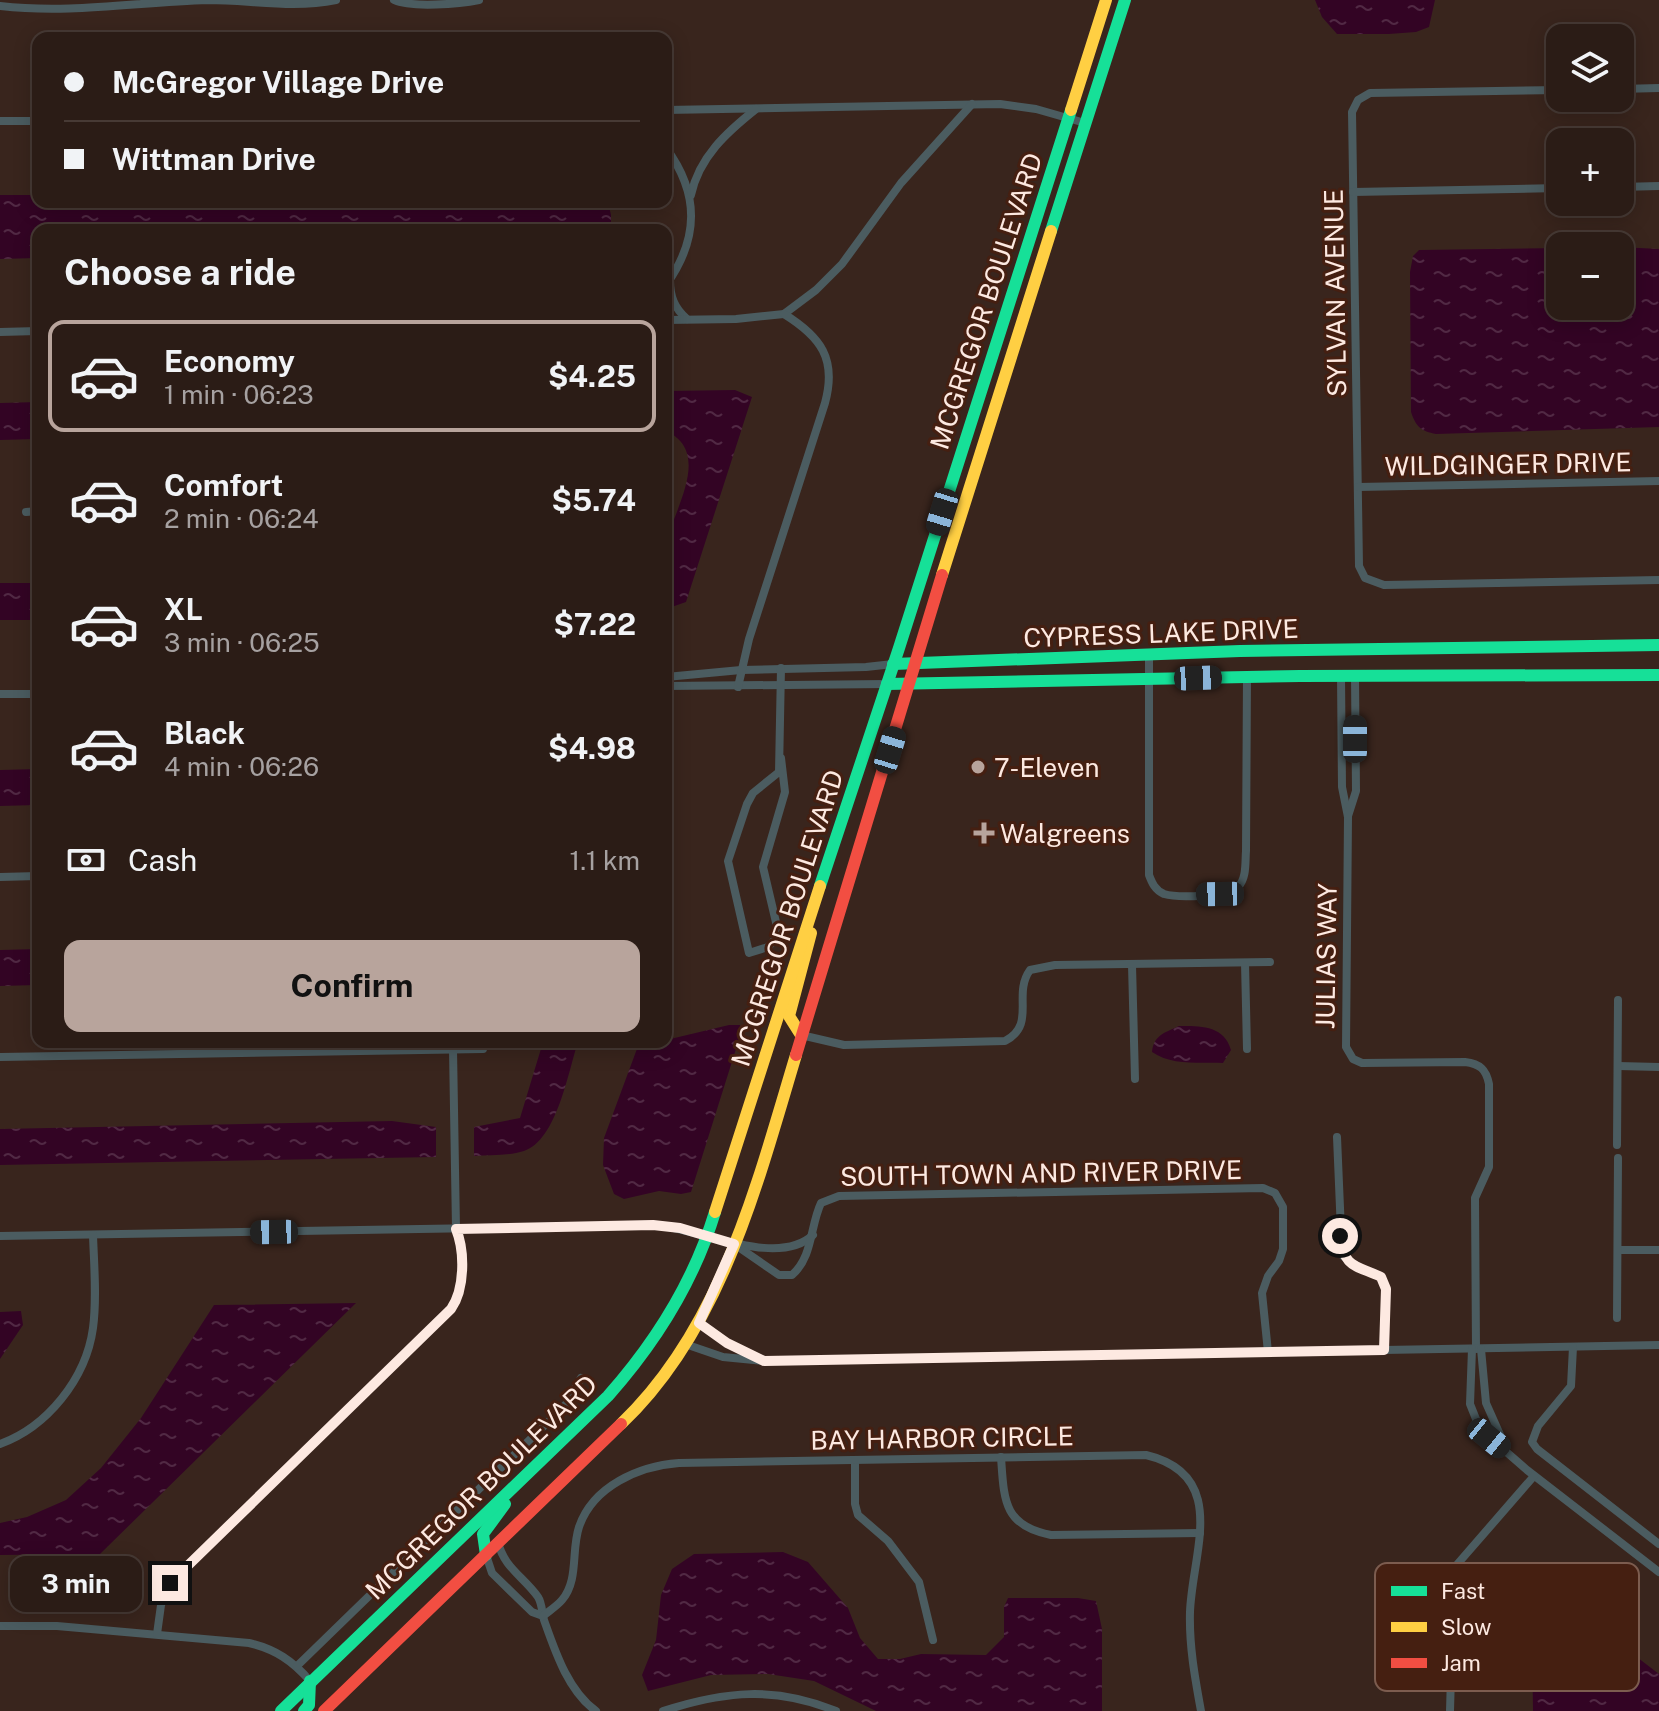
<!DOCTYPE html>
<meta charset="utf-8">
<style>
:root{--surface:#2b1c16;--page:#33251f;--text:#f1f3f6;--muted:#a6a1a1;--line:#473a35;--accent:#b8a49c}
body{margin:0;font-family:"Public Sans",sans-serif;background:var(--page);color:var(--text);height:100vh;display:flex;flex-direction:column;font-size:30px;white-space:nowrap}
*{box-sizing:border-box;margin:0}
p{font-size:26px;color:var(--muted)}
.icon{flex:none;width:44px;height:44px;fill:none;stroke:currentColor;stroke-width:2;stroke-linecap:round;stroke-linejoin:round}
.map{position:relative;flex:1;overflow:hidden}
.side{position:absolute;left:32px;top:224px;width:640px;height:824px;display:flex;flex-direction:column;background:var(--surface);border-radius:16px;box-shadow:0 4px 20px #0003,0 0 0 2px var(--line)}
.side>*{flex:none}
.hud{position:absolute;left:32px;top:32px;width:640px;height:176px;border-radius:16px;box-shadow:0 4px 20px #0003,0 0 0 2px var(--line);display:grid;align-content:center;height:176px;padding:0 32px;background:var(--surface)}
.controls{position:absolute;left:1546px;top:24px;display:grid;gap:16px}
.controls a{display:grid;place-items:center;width:88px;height:88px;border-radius:16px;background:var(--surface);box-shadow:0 4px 20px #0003,0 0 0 2px var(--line);font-size:40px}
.end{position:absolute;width:36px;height:36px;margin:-18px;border:10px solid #fde9e1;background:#111;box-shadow:0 0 0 4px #111}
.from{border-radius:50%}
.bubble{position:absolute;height:56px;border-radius:16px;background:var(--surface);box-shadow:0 4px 20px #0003,0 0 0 2px var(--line);font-size:26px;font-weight:700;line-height:56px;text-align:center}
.car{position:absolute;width:24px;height:48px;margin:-24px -12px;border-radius:10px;box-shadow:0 0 6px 2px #0007;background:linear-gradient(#222 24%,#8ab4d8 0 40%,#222 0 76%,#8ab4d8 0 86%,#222 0)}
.hud b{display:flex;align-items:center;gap:28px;height:76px;font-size:30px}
.hud b+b{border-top:2px solid var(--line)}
.hud i{width:20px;height:20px;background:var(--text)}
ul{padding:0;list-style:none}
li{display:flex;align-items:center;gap:24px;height:112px;margin:0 16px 12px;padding:0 16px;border:4px solid transparent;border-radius:16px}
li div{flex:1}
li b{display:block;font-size:30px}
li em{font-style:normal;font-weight:700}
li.selected{border-color:var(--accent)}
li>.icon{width:72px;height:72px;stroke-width:1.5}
h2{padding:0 32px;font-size:36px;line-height:96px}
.pay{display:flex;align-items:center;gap:20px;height:88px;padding:0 32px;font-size:30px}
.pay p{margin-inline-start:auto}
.button{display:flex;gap:16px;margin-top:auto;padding:16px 32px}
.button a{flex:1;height:92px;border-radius:16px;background:var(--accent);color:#111;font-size:32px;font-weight:700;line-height:92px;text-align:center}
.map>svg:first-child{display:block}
.water{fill:url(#water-ripples)}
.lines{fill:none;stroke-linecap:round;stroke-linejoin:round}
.street{stroke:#4b5c60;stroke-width:8}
.fast{stroke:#16e098;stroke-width:12}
.slow{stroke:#ffcf43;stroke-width:12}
.jam{stroke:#f24e42;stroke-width:12}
.route{stroke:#fde9e1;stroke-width:10}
.poi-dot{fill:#b8a49c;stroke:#451f11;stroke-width:3}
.labels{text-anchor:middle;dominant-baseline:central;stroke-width:6;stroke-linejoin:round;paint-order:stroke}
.street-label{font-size:26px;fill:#fde9e1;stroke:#451f11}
.poi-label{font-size:26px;fill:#fde9e1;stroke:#451f11;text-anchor:start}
.key{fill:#451f11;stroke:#7c5c4f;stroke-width:2}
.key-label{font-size:22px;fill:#fde9e1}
</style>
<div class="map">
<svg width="1659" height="1711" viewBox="0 0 1659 1711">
<defs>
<pattern id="water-ripples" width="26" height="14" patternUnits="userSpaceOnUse" patternTransform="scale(2)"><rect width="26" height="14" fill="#330424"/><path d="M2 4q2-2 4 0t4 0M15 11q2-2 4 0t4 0" fill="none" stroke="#512944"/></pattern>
</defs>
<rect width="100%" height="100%" fill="#39251d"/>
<g class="water">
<path d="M 1315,0 L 1435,0 L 1429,27 L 1416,32 L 1389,34 L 1337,34 L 1322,17 Z"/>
<path d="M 0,195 L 38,195 L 38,202 L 608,202 L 611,215 L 611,230 L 38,230 L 38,258 L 0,259 Z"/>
<path d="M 1620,247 L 1659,249 L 1659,427 L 1436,434 C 1421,431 1416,427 1411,412 L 1410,272 L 1413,256 L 1419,250 L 1560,248 L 1560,306 L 1620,306 Z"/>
<path d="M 735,390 L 752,397 L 686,602 L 666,609 C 666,588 662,562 667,541 C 675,507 712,452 666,431 L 666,391 Z"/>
<path d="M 38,402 L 38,439 L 0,440 L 0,403 Z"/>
<rect x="0" y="583" width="38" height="37"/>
<path d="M 38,769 L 38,805 L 0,806 L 0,770 Z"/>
<path d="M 38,949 L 38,985 L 0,986 L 0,950 Z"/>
<path d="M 729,1025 L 740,1025 L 741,1033 L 691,1192 L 681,1194 L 659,1191 L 624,1199 L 614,1194 L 603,1165 L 604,1138 L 638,1046 L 666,1042 L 666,1040 Z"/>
<path d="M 1179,1026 C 1200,1026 1224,1025 1231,1050 L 1223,1063 C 1199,1062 1172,1066 1152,1052 C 1154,1035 1164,1033 1179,1026 Z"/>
<path d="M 543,1042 L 578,1042 C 568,1072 557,1140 524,1151 C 509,1156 490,1155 474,1156 L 474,1127 L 520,1118 Z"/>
<path d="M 392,1121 L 436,1127 L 436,1157 L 0,1165 L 0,1129 Z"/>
<path d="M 356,1303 L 100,1554 L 0,1555 L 0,1523 L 27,1517 L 66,1500 L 101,1468 L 141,1418 L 214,1305 Z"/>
<path d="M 21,1311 L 23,1325 L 0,1359 L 0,1312 Z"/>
<path d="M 783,1552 L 808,1562 L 848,1608 L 860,1638 L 878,1659 L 900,1659 L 921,1654 L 986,1655 L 1004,1637 L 1004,1607 L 1008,1598 L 1078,1598 L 1096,1601 L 1102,1629 L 1102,1711 L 876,1711 L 814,1681 L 768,1674 L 711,1675 L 648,1691 L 642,1675 L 656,1640 L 661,1595 L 672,1569 L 694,1554 Z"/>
<path d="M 1552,1592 L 1659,1674 L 1659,1711 L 1533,1711 L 1532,1645 L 1529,1612 L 1536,1596 Z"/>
</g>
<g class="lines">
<g class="street">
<path d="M 394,0 C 411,8 460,4 479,0"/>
<path d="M 0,6 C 71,14 137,2 208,0 C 251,0 293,9 336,0"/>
<path d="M 1620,89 L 1659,88"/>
<path d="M 1560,90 L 1370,93 L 1358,100 L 1352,112 L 1359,566 L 1365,578 L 1384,585 L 1659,580"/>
<path d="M 666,110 L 1000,104 L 1036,109 L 1085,123"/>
<path d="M 0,121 L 38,121"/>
<path d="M 666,148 C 700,194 699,239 666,285"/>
<path d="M 1620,187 L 1659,186"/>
<path d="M 1353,192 L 1560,188"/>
<path d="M 691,195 C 699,157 727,132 756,109"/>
<path d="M 670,280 C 670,296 674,308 687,319"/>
<path d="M 666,320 L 736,319 L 784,314 L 816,290 L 842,264 L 901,183 L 972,104"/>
<path d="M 0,332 L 38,331"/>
<path d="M 1358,487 L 1659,481"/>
<path d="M 26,512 L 38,511"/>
<path d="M 1149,654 L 1149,875 C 1152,883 1155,890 1164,894 C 1177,898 1228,897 1238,887 C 1247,878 1245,862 1246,851 L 1247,676"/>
<path d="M 1341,676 L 1342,787 L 1348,817 L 1346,1047 L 1353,1059 L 1362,1063 L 1465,1062 C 1480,1064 1486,1069 1489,1084 L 1489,1167 L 1475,1198 L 1476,1349"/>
<path d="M 666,677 L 741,670 L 866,667 L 893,664"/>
<path d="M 666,686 L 887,684"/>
<path d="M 738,687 L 749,639 L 825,403 C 837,359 821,337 784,314"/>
<path d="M 0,694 L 38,694"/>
<path d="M 781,758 L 785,792 L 763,867 L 779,935 L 768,947 L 749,953 L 728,861 L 747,804 L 753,793 L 779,772 L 781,668"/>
<path d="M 1348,816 L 1356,791 L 1355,675"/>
<path d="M 0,877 L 38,876"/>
<path d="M 1245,963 L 1247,1049"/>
<path d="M 1132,965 L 1135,1079"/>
<path d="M 801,1035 L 844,1045 L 1005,1041 C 1037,1024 1012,995 1030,970 L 1055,965 L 1270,962"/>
<path d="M 0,1057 L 483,1049"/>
<path d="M 1618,1066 L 1659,1067"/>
<path d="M 1337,1137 L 1342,1255 C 1359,1270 1363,1268 1381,1277 L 1386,1289 L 1384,1350"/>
<path d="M 1617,1145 L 1618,1000"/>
<path d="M 0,1236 L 653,1225 C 696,1227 777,1269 813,1235"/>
<path d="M 734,1244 L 779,1275 L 792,1275 C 813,1257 810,1226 821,1203 L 839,1196 L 1263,1188 L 1275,1193 L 1283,1207 L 1283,1249 L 1279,1261 L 1268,1276 L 1262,1293 L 1268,1352"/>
<path d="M 1619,1250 L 1659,1250"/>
<path d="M 1617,1318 L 1618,1158"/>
<path d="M 699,1323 L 727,1343 L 760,1359"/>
<path d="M 685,1344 L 723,1357 L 764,1361 L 1659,1345"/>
<path d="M 1573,1347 L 1571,1386 L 1538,1426 L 1532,1442 L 1537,1449 L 1659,1544"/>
<path d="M 1472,1349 L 1470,1404 L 1480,1429 L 1527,1470 L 1659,1572"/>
<path d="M 1481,1349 L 1486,1403 L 1506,1448"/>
<path d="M 0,1444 C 47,1427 86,1379 93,1328 C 97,1298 94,1265 93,1235"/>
<path d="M 1001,1457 C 1004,1499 1003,1526 1051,1535 L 1200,1533"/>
<path d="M 855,1460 L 855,1504 L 858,1515 L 888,1541 L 919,1582 L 933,1640"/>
<path d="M 498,1542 C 504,1568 524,1577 538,1597 C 542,1603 542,1613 544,1620 C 555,1651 568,1691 596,1711"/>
<path d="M 486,1555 L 492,1573 L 532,1612 L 543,1616"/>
<path d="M 543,1616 C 549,1611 557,1606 562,1600 C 579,1580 571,1551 579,1527 C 593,1486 639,1466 679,1463 L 1146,1455 C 1230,1475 1192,1553 1190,1612 C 1189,1646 1195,1678 1201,1711"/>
<path d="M 0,1626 L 57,1626 L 249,1643 C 275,1649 293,1661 310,1681"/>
<path d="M 157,1634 L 161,1605 L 170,1583 L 451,1309 C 465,1288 465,1251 456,1229 L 453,1049"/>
<path d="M 297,1666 L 548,1422 L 568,1402 L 581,1378"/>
<path d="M 663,1711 C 725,1691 775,1686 836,1711"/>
<path d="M 1450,1711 L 1454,1568 L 1534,1476"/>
</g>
<g class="fast">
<path d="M 1051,231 L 1125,0"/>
<path d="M 893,664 L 1240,651 L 1659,645"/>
<path d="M 887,684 L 1300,676 L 1659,675"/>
<path d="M 820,886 L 899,648 L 1071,110"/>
<path d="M 486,1555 L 483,1534 L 505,1504"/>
<path d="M 281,1711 L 608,1396 C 655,1343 694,1281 715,1212"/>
<path d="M 304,1711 L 309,1705 L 310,1681"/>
</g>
<g class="slow">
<path d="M 1071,110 L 1106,0"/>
<path d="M 942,575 L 1051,231"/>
<path d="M 801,1035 L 789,1016 L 811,933"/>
<path d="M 715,1212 L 820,886"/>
<path d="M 621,1424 C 722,1328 757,1184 796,1055"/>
</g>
<g class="jam">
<path d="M 796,1055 L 942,575"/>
<path d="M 324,1711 L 621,1424"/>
</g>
</g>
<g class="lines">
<path class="route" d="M 170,1583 L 451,1309 C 465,1289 465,1251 456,1229 L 653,1225 L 680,1228 L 734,1244 L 699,1323 L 727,1343 L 764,1361 L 1384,1350 L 1386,1289 L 1381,1277 C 1356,1265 1344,1269 1340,1236"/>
</g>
<g class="poi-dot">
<circle cx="978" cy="767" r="8"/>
<path d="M980 821h8v8h8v8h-8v8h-8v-8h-8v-8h8z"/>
</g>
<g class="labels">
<g class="street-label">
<text transform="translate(1335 293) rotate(-91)">SYLVAN AVENUE</text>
<text transform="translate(986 301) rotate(-72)">MCGREGOR BOULEVARD</text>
<text transform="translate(1508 464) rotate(-1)">WILDGINGER DRIVE</text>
<text transform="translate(1161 633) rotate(-2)">CYPRESS LAKE DRIVE</text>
<text transform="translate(787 918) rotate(-72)">MCGREGOR BOULEVARD</text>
<text transform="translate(1326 956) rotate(-89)">JULIAS WAY</text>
<text transform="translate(1041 1173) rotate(-1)">SOUTH TOWN AND RIVER DRIVE</text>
<text transform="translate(942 1438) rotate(-1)">BAY HARBOR CIRCLE</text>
<text transform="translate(481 1487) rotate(-44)">MCGREGOR BOULEVARD</text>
</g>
<g class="poi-label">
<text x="994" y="767">7-Eleven</text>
<text x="1000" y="833">Walgreens</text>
</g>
</g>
<rect x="1375" y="1563" width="264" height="128" rx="12" class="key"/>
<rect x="1391" y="1586" width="36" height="10" fill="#16e098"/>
<rect x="1391" y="1622" width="36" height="10" fill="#ffcf43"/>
<rect x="1391" y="1658" width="36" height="10" fill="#f24e42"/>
<g class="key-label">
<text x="1441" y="1599">Fast</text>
<text x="1441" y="1635">Slow</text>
<text x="1441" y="1671">Jam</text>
</g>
</svg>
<div class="controls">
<a><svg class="icon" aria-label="layers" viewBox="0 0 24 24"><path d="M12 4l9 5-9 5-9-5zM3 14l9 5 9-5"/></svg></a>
<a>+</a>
<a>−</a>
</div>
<i class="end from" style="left:1340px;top:1236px"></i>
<i class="end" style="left:170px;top:1583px"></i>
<div class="bubble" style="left:10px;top:1556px;width:132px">3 min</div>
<i class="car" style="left:942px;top:512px;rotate:197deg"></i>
<i class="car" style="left:1198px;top:678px;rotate:88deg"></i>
<i class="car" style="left:1355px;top:739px;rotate:0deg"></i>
<i class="car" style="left:890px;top:750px;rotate:17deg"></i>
<i class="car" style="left:1220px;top:894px;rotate:269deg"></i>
<i class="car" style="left:274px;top:1232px;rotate:269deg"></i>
<i class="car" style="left:1489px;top:1438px;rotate:129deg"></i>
<div class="hud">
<b><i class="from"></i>McGregor Village Drive</b>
<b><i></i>Wittman Drive</b>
</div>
<section class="side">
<h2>Choose a ride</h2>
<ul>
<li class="selected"><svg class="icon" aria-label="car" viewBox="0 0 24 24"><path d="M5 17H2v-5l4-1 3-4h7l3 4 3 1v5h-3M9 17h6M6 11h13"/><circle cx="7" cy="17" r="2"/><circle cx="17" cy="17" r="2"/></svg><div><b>Economy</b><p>1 min · 06:23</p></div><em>$4.25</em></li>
<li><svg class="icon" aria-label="car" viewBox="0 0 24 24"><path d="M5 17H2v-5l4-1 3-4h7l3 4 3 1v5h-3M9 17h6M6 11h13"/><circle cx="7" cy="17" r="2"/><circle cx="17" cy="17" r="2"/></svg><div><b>Comfort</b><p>2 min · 06:24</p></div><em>$5.74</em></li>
<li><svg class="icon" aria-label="car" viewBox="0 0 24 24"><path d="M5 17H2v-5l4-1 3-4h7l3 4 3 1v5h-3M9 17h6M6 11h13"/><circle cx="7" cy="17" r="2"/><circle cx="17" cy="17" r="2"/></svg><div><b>XL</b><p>3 min · 06:25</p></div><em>$7.22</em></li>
<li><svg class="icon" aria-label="car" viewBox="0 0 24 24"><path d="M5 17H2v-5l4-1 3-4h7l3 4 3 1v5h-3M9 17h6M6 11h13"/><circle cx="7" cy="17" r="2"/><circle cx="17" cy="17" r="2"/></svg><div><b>Black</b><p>4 min · 06:26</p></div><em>$4.98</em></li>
</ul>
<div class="pay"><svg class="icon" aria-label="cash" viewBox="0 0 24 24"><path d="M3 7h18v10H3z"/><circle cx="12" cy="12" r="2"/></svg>Cash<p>1.1 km</p></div>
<div class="button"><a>Confirm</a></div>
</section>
</div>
